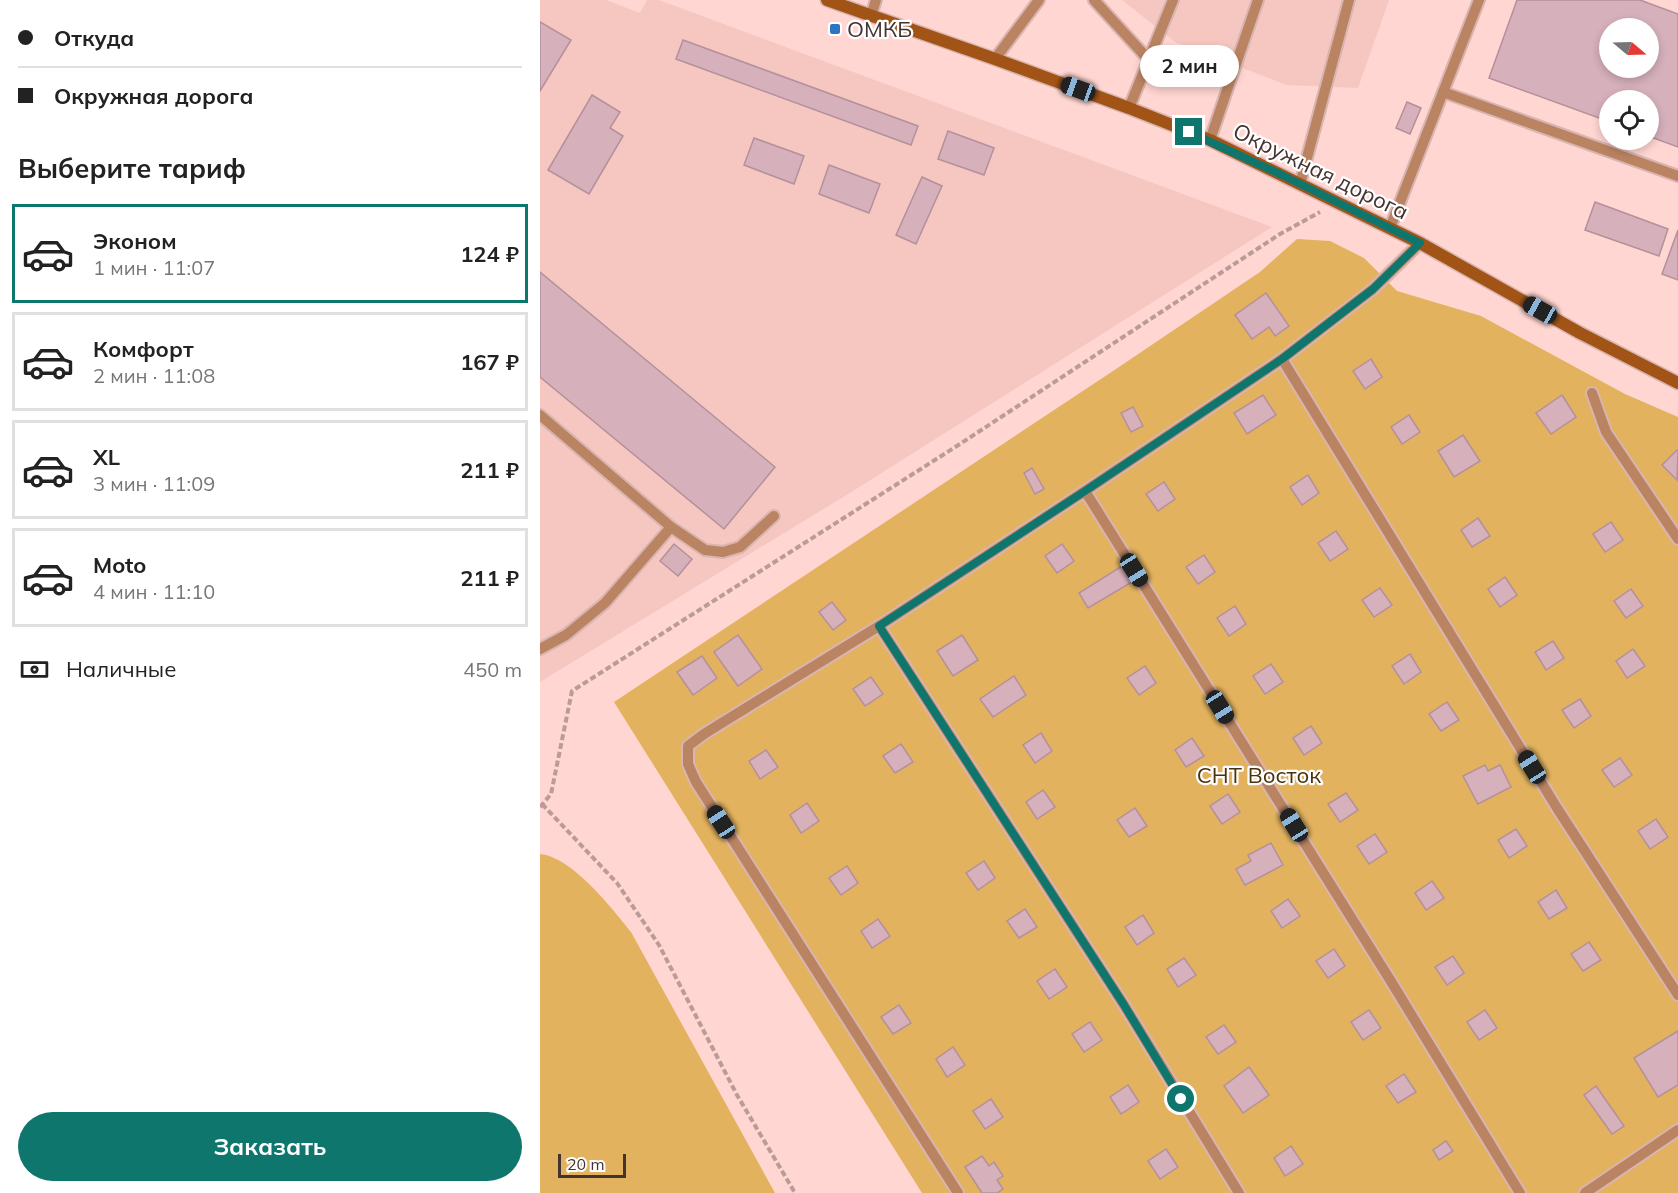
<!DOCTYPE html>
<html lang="ru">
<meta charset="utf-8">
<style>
:root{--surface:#fff;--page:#f2f2f2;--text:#222;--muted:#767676;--line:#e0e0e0;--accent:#0f766e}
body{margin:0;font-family:Mulish,sans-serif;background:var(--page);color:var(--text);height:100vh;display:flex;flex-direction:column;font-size:22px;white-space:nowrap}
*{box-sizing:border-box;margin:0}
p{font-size:20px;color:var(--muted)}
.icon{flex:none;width:33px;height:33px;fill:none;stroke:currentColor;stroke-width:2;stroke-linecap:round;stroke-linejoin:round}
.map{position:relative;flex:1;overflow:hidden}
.panel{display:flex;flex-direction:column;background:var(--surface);width:540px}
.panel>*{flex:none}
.hud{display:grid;align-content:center;height:132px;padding:0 18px;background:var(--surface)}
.needle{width:39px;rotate:109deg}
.tools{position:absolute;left:1059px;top:18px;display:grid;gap:12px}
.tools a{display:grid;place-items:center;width:60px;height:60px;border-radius:50%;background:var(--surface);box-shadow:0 3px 9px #0003;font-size:30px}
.scale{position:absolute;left:18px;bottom:15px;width:68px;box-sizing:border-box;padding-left:6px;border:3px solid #433331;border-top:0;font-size:16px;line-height:21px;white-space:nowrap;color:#433331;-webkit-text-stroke:4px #fff;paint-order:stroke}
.end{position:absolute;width:27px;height:27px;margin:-14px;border:8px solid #0f766e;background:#fff;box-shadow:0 0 0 3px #fff}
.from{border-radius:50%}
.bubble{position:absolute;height:42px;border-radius:21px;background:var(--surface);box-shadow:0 3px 9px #0003;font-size:20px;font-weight:700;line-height:42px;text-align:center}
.car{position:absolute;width:18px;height:36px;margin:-18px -9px;border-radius:8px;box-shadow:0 0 4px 2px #0007;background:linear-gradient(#222 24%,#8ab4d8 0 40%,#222 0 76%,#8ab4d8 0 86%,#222 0)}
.hud b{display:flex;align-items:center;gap:21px;height:57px;font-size:22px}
.hud b+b{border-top:2px solid var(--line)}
.hud i{width:15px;height:15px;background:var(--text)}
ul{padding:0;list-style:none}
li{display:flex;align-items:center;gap:18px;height:99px;margin:0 12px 9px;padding:0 6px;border:3px solid var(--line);border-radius:0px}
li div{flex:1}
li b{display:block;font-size:22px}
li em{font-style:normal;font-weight:700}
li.selected{border-color:var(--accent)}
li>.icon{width:54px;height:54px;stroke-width:1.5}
h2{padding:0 18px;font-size:27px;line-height:72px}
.pay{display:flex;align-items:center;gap:15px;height:66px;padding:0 18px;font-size:22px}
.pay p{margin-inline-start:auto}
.button{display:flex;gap:12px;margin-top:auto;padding:12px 18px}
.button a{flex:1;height:69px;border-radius:36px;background:var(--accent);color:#fff;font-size:24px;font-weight:700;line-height:69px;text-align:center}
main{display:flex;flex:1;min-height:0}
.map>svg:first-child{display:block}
.built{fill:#f6c7c1}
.green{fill:#e2b25f}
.building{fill:#d6b0ba;stroke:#b4909a;stroke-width:1.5;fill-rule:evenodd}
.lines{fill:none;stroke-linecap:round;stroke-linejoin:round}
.service-casing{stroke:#d9b5b1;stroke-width:14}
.secondary-casing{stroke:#d9b5b1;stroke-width:15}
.path{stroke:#bb9b97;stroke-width:4;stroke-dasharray:6 3;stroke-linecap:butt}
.service{stroke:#ba8462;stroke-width:10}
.secondary{stroke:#a25417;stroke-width:12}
.route{stroke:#0f766e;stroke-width:8}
.poi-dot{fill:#2c75c5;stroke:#fff;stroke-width:2}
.labels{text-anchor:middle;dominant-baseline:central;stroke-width:4.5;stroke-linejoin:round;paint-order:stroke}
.poi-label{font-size:22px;fill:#433331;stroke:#fff;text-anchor:start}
.street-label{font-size:22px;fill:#433331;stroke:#fff}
.park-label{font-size:22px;fill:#48330c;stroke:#fff}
</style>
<main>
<section class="panel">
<div class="hud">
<b><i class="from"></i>Откуда</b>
<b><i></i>Окружная дорога</b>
</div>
<h2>Выберите тариф</h2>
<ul>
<li class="selected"><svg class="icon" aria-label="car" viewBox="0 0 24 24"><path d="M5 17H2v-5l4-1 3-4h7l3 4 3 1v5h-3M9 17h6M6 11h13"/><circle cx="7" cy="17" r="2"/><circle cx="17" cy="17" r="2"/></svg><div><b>Эконом</b><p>1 мин · 11:07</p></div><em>124 ₽</em></li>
<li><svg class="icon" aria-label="car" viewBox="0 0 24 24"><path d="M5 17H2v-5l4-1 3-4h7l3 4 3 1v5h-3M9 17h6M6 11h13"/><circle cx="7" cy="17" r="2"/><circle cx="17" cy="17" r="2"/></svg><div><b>Комфорт</b><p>2 мин · 11:08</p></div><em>167 ₽</em></li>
<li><svg class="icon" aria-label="car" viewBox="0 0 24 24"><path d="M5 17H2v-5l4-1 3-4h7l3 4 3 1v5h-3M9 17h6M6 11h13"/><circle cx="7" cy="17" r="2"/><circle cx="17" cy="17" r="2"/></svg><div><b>XL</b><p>3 мин · 11:09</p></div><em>211 ₽</em></li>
<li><svg class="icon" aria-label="car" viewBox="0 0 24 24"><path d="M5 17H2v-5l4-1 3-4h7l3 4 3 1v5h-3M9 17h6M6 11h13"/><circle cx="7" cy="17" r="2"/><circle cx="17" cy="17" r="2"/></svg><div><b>Moto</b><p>4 мин · 11:10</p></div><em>211 ₽</em></li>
</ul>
<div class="pay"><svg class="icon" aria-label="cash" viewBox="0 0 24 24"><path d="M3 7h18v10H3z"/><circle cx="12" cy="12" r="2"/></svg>Наличные<p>450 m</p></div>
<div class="button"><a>Заказать</a></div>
</section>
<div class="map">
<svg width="1138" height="1193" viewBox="0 0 1138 1193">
<rect width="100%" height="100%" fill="#ffd6d1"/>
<g class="built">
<path d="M 0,0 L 66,0 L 100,13 L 107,0 L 119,0 L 732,227 L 313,491 L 0,682 Z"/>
<path d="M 582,0 L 849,0 L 818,88 L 747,85 L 635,42 Z"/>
</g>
<g class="green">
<path d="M 757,239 L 790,241 L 824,258 L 857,291 L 941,316 L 1085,394 L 1138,417 L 1138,1193 L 382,1193 L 74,702 L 573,371 L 720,272 Z"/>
<path d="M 0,854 C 32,857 72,908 91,932 L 235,1193 L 0,1193 Z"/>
</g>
<g class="building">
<path d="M 977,0 L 1100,0 L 1138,14 L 1138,147 L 1108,136 L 1108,100 L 1070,100 L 1070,122 L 949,78 ZM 1070,28 L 1108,28 L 1108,68 L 1070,68 Z"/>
<path d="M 0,22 L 31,40 L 0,91 Z"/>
<path d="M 143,40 L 378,126 L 371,145 L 136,59 Z"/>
<path d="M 52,95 L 80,112 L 70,128 L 83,136 L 49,194 L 8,170 Z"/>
<path d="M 867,102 L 881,108 L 870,134 L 856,128 Z"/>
<path d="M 408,131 L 454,148 L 444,175 L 398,159 Z"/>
<path d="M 214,138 L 264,156 L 254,184 L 204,165 Z"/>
<path d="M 289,165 L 340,184 L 329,213 L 279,194 Z"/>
<path d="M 382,177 L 402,186 L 376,244 L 356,235 Z"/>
<path d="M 1055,202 L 1128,229 L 1119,256 L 1045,230 Z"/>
<path d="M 1138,230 L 1138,280 L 1122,274 Z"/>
<path d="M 0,272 L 235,467 L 184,529 L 0,377 Z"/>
<path d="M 726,293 L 749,326 L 735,336 L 729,327 L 712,339 L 695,315 Z"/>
<path d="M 831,359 L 842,377 L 825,389 L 813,371 Z"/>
<path d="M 723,395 L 736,415 L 707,434 L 694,413 Z"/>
<path d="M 1022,395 L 1036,417 L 1011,434 L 996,413 Z"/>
<path d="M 593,407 L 603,426 L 591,432 L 581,413 Z"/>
<path d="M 869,415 L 880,432 L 862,444 L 851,427 Z"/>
<path d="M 923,435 L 940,461 L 914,477 L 898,451 Z"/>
<path d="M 1137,450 L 1138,451 L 1137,480 L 1122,465 Z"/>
<path d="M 492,468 L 504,489 L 495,494 L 484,473 Z"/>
<path d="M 768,475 L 779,493 L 762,505 L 750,487 Z"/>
<path d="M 624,482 L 635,499 L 618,511 L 606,494 Z"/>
<path d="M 938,518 L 950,536 L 932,547 L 921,530 Z"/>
<path d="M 1071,522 L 1083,540 L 1065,552 L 1053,534 Z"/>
<path d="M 796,531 L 808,549 L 790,561 L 778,543 Z"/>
<path d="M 134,544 L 152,559 L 138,576 L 120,561 Z"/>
<path d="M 522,544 L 534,561 L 517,573 L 505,556 Z"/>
<path d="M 664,555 L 675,572 L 658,584 L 646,567 Z"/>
<path d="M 582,566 L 592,582 L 548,608 L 539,593 Z"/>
<path d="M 965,577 L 977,595 L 960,607 L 948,589 Z"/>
<path d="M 840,588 L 852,605 L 834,617 L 822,600 Z"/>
<path d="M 1091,589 L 1103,606 L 1086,618 L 1074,601 Z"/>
<path d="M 292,602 L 306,620 L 293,630 L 279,612 Z"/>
<path d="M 695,606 L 706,624 L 689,636 L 677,618 Z"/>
<path d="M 198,635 L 222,669 L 198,686 L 174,652 Z"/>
<path d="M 422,635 L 438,660 L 413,676 L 397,651 Z"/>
<path d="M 1013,641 L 1024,658 L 1006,670 L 995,652 Z"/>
<path d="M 1093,649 L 1105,666 L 1087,678 L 1076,661 Z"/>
<path d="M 870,654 L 881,672 L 864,684 L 852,666 Z"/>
<path d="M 162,656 L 177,678 L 153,695 L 137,672 Z"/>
<path d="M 731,664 L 743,682 L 725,694 L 713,676 Z"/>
<path d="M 605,666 L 616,683 L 599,695 L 587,678 Z"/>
<path d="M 474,676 L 486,695 L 453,717 L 440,699 Z"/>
<path d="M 331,677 L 343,694 L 325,706 L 313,689 Z"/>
<path d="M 1040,699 L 1051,716 L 1034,728 L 1022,710 Z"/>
<path d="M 907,702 L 919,720 L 901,731 L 889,714 Z"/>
<path d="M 771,726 L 782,743 L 764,755 L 753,738 Z"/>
<path d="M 501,733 L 512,751 L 495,763 L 483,745 Z"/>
<path d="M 652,738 L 664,756 L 646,767 L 635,750 Z"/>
<path d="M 361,744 L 373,762 L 355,773 L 343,756 Z"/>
<path d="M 226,750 L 238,767 L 220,779 L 209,761 Z"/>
<path d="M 1080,758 L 1092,775 L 1074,787 L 1062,770 Z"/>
<path d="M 945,765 L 948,771 L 960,765 L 971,787 L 938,804 L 923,776 Z"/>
<path d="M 503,790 L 515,807 L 497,819 L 486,802 Z"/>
<path d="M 806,793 L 818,810 L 800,822 L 788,804 Z"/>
<path d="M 688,794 L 700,812 L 682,824 L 670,806 Z"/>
<path d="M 267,803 L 279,821 L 261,833 L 250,815 Z"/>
<path d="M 595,808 L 607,826 L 589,837 L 577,820 Z"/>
<path d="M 1116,819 L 1128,837 L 1110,849 L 1098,831 Z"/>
<path d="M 976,829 L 987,846 L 969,858 L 958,840 Z"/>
<path d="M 835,834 L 847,852 L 829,864 L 817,846 Z"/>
<path d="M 731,843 L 743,865 L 705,885 L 696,869 L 711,861 L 708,855 Z"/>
<path d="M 444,861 L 455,878 L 438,890 L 426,873 Z"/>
<path d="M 307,866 L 318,883 L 301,895 L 289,878 Z"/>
<path d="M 892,881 L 904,898 L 886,910 L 875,893 Z"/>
<path d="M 1016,890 L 1027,908 L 1009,919 L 998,902 Z"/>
<path d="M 748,899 L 760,916 L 742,928 L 731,911 Z"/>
<path d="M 485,909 L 497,927 L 479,938 L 467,921 Z"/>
<path d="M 603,915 L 614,933 L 597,945 L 585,927 Z"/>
<path d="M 338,919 L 350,936 L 332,948 L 321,931 Z"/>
<path d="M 1049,942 L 1061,960 L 1043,971 L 1031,954 Z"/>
<path d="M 794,949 L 805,966 L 788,978 L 776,961 Z"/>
<path d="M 913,956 L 924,973 L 907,985 L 895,967 Z"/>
<path d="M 644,958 L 656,975 L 638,987 L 627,969 Z"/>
<path d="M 515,969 L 527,987 L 509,999 L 497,981 Z"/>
<path d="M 359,1005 L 371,1023 L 353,1034 L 341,1017 Z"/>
<path d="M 829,1010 L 841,1028 L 823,1040 L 811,1022 Z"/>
<path d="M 945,1010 L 957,1028 L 939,1040 L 927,1022 Z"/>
<path d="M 550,1022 L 562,1040 L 544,1052 L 532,1034 Z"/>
<path d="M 684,1025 L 696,1042 L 678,1054 L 666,1037 Z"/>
<path d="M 1138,1031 L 1138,1085 L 1118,1097 L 1094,1058 Z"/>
<path d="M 413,1047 L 425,1065 L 407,1077 L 396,1059 Z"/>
<path d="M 709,1067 L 729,1095 L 703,1113 L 684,1086 Z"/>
<path d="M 864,1074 L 876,1092 L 858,1103 L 846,1086 Z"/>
<path d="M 588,1085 L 599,1102 L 581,1114 L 570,1097 Z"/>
<path d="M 1056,1086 L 1084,1126 L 1072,1134 L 1044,1095 Z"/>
<path d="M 451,1099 L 463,1117 L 445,1129 L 433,1111 Z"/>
<path d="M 906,1141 L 913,1151 L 899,1160 L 893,1150 Z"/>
<path d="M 751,1146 L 763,1164 L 745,1176 L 734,1158 Z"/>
<path d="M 626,1149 L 638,1167 L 620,1179 L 608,1161 Z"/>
<path d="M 442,1156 L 449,1166 L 454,1162 L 463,1176 L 457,1180 L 463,1189 L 457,1193 L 442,1193 L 425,1167 Z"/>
</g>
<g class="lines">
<defs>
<g id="service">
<path d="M 554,0 L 608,59"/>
<path d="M 331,16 L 336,0"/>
<path d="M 455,59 L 499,0"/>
<path d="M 903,92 L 1138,176"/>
<path d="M 589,108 L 633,0"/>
<path d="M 670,140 L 718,0"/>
<path d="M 760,184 L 809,0"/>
<path d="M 850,228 L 939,0"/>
<path d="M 742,359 L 1017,808 L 1138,995"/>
<path d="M 1052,393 L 1066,432 L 1138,539"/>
<path d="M 0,415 L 131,527 L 165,550 L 183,552 L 200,547 L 234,516"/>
<path d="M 545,491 L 852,983 L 980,1193"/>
<path d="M 339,626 L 584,1005 L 699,1193"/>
<path d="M 0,649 L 26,635 L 65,603 L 131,527"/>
<path d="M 418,1193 L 156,782 L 148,764 L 148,746 L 164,734 L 339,626 L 545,491 L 742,359 L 833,289 L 880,243"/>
<path d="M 1045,1193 L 1138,1130"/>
</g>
<path id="secondary" d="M 287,0 L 455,59 L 589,108 L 670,140 L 880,243 L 1040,333 L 1138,383"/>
</defs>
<use href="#service" class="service-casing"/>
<use href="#secondary" class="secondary-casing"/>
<g class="path">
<path d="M 2,804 L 77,883 L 119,945 L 197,1095 L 255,1193"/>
<path d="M 0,807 L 11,794 L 32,691 L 420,444 L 740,234 L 780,212"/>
</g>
<use href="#service" class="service"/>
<use href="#secondary" class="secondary"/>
</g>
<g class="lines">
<path class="route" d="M 641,1099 L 584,1005 L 339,626 L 545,491 L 742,359 L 833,289 L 880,243 L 742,175 L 649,132"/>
</g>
<rect class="poi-dot" x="289" y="23" width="12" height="12" rx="3"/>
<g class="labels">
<g class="poi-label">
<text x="307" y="29">ОМКБ</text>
</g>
<g class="street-label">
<text transform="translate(781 171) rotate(26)">Окружная дорога</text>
</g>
<g class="park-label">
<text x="719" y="775">СНТ Восток</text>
</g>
</g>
</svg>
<div class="tools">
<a><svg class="needle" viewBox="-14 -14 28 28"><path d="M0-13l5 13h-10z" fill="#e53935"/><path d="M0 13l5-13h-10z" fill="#767676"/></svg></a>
<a><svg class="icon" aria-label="locate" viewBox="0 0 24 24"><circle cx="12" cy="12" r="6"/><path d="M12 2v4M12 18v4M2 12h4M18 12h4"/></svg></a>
</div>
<div class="scale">20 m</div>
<i class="end from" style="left:641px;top:1099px"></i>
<i class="end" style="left:649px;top:132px"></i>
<div class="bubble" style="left:600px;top:45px;width:99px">2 мин</div>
<i class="car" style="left:538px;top:89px;rotate:290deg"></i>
<i class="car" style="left:1000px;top:310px;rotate:299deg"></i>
<i class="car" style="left:594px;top:570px;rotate:148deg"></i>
<i class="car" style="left:680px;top:707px;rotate:148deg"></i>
<i class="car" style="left:992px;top:767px;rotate:328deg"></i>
<i class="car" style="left:181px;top:822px;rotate:327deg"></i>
<i class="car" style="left:754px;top:825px;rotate:328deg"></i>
</div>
</main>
